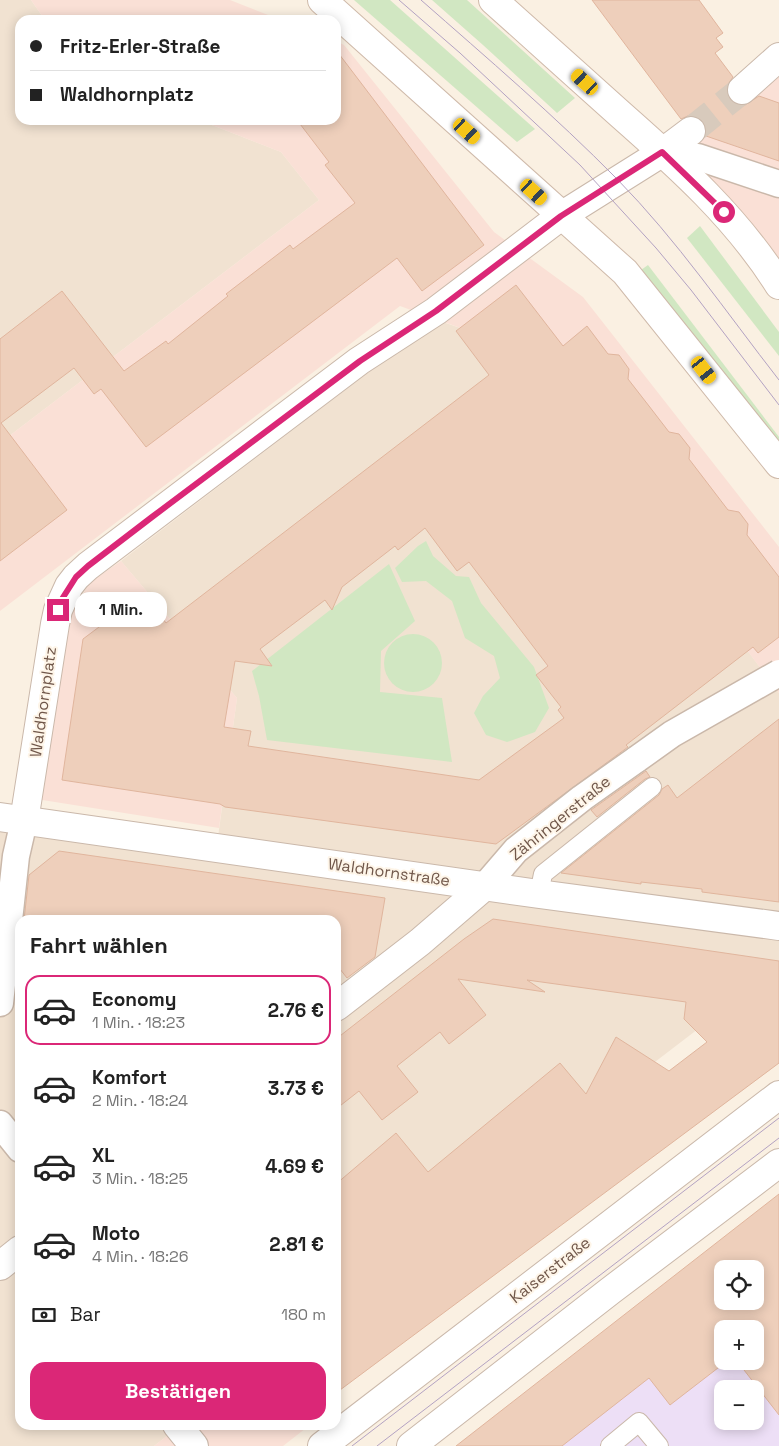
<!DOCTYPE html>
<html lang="de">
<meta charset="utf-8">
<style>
:root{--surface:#fff;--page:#f6f6f6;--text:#222;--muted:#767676;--line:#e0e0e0;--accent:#db2777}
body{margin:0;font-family:"Space Grotesk",sans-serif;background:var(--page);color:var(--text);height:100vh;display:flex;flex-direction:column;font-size:19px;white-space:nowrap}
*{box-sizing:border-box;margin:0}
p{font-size:16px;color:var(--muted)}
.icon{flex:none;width:28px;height:28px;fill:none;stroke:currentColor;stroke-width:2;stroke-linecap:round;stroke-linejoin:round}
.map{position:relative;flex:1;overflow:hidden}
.details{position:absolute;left:15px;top:915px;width:326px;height:515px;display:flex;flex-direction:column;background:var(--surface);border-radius:15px;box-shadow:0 2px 12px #0003}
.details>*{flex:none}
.hud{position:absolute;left:15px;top:15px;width:326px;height:110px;border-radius:15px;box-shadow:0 2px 12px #0003;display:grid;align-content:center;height:110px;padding:0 15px;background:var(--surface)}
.controls{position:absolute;left:714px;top:1260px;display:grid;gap:10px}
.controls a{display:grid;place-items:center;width:50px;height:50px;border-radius:10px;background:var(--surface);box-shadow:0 2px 12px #0003;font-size:25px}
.end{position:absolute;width:22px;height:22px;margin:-11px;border:6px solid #db2777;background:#fff;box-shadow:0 0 0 2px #fff}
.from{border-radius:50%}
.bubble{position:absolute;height:35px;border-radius:15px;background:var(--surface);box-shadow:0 2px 12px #0003;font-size:16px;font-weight:800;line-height:35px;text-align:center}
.car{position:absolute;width:15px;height:30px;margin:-15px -8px;border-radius:6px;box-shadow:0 0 4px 1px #0007;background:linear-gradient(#f5c518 24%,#345 0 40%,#f5c518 0 76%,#345 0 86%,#f5c518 0)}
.hud b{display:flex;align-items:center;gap:18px;height:48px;font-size:19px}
.hud b+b{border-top:1px solid var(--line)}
.hud i{width:12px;height:12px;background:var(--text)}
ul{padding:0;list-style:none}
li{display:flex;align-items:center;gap:15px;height:70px;margin:0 10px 8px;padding:0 5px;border:2px solid transparent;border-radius:15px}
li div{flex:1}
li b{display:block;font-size:19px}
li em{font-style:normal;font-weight:800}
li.selected{border-color:var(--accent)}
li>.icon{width:45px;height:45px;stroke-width:1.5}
h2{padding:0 15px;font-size:22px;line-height:60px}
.pay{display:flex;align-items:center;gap:12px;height:55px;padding:0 15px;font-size:19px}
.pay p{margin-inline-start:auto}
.action{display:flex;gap:10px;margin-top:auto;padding:10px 15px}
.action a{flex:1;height:58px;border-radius:15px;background:var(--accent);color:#fff;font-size:20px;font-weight:800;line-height:58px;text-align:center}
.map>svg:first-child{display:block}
.residential{fill:#f1e2d1}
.commercial{fill:#fae0d6}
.education{fill:#eddff6;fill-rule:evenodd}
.green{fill:#d1e7c2}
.building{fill:#eecfbb;stroke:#e0b59d;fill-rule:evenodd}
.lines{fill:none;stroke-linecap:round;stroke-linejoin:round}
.minor-tunnel{stroke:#d8cabc;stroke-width:28;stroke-dasharray:28 14;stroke-linecap:butt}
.service-casing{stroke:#cab8aa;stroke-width:20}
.pedestrian-casing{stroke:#cab8aa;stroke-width:29}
.minor-casing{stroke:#cab8aa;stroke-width:30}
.secondary-casing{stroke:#cfbaaa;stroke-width:30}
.service{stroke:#fff;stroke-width:18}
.pedestrian{stroke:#fff;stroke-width:26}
.minor{stroke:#fff;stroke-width:28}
.secondary{stroke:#fff;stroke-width:28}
.tram{stroke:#b3a2c2;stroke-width:1}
.pedestrian-bridge-casing{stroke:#cab8aa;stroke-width:29;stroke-linecap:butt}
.pedestrian-bridge{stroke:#fff;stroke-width:26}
.route{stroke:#db2777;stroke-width:6}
.labels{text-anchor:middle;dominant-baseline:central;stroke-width:4;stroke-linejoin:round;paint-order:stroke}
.street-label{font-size:16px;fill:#70574a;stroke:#fef5e8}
</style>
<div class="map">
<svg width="779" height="1446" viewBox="0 0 779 1446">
<rect width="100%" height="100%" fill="#faf0e2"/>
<g class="residential">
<path d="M 0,0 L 31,0 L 45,20 L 20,20 L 20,120 L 199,120 L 281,152 L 319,200 L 0,443 Z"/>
<path d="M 437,320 L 524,350 L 779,693 L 779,967 L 336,1306 L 336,920 L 20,920 L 20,1425 L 181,1425 L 154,1446 L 0,1446 L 0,829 L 215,859 L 237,698 L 121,561 Z"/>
</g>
<g class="commercial">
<path d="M 31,0 L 230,0 L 281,20 L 45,20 Z"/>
<path d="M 336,41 L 344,45 L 494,232 L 583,297 L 779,547 L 779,693 L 524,351 L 400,306 L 0,611 L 0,443 L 319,200 L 281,152 L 199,120 L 336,120 Z"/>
<path d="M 779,64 L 779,270 L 683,142 Z"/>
<path d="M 121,561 L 237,698 L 219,828 L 36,799 L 64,629 L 89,583 Z"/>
<path d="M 181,1425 L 310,1425 L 283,1446 L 154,1446 Z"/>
</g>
<path class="education" d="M 779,1195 L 779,1446 L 457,1446 ZM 722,1269 L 755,1269 L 755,1301 L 722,1301 ZM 722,1329 L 755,1329 L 755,1361 L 722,1361 ZM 722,1389 L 755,1389 L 755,1421 L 722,1421 Z"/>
<g class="green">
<path d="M 354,0 L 390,0 L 535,129 L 517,142 Z"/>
<path d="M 432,0 L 467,0 L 575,98 L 557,113 L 483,45 Z"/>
<path d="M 700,226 L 779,332 L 779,356 L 687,238 Z"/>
<path d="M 648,265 L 779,437 L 779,448 L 641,270 Z"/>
<path d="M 426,541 L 433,556 L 456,576 L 469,577 L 481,603 L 534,667 L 549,708 L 535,732 L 507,742 L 486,735 L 474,713 L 483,696 L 500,678 L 494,656 L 465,638 L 452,601 L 426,581 L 402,582 L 395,568 L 418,546 Z"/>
<path d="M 389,564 L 415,621 L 381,651 L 380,692 L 442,698 L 452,762 L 267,740 L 259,696 L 252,671 Z"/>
<circle cx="413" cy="663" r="29"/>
</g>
<g class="building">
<path d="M 592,0 L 699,0 L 723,33 L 716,38 L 723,47 L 715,53 L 733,77 L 727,86 L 727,93 L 730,100 L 737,105 L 745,105 L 759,96 L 779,103 L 779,161 L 706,136 L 707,130 L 704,122 L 698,117 L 690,115 L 681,119 Z"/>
<path d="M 336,50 L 484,245 L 422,291 L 397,258 L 146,447 L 101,389 L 94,394 L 74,368 L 1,423 L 67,510 L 0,561 L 0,339 L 62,291 L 124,371 L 166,341 L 168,344 L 228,296 L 226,294 L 290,245 L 293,249 L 355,203 L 325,165 L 329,162 L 297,120 L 336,120 Z"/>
<path d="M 516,285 L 563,346 L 587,326 L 608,354 L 619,355 L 629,369 L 628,379 L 649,406 L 669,432 L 679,434 L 690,448 L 689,459 L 728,510 L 739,512 L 748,524 L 747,535 L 779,577 L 779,637 L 758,653 L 753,647 L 626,745 L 628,747 L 496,844 L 225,807 L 220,804 L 62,780 L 83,639 L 123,609 L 157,611 L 166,623 L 489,375 L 456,331 ZM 425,528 L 457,571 L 469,562 L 548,666 L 536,675 L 561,707 L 558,710 L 564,718 L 479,780 L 248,746 L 251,731 L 224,727 L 235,661 L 272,666 L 260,649 L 325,600 L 332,610 L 342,587 L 395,546 L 398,550 Z"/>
<path d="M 779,719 L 779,902 L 702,892 L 702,889 L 641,882 L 641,884 L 561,873 L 659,795 L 662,789 L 668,785 L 677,798 Z"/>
<path d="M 646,771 L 650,777 L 645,779 L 597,817 L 591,810 Z"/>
<path d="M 59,851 L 385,898 L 375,957 L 347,978 L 336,964 L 336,920 L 24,920 L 29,875 Z"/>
<path d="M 493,919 L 779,961 L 779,1063 L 336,1393 L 336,1184 L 396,1133 L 428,1172 L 560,1063 L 586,1094 L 616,1037 L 669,1071 L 707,1042 L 684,1019 L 686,1002 L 527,980 L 545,992 L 458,979 L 486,1015 L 449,1044 L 440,1032 L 397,1066 L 418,1092 L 382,1120 L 359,1091 L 336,1109 L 336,1039 L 464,939 Z"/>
<path d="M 779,1194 L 779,1415 L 737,1361 L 755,1361 L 755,1329 L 722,1329 L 722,1361 L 727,1361 L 670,1405 L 649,1378 L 562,1446 L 456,1446 ZM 722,1269 L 755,1269 L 755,1301 L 722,1301 Z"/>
</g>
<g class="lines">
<path class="minor-tunnel" d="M 691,131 L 742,90"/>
<defs>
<g id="service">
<path d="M 539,894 L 543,874 L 652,787"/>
<path d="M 610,1446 L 639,1422 L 659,1446"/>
</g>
<g id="pedestrian">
<path d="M 663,152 L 698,157 L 779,184"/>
<path d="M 485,886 L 516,850 L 582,798 L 637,759"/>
<path d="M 0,1003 L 16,856 L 24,821"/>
<path d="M 0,1124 L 20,1149"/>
</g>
<g id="minor">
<path d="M 742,90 L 779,57"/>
<path d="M 0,817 L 539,894 L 779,926"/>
<path d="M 24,821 L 55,624 L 58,610 L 69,586 L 76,577 L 88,566 L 359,361 L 436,311 L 561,216 L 663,152 L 691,131"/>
<path d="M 336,1007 L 420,942 L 485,886"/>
<path d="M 0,1266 L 20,1250"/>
<path d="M 177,1425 L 194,1446"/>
<path d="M 322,1446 L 779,1095"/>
<path d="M 411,1446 L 610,1291 L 779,1163"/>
</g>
<g id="secondary">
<path d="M 322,0 L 625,272 L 779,464"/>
<path d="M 493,0 C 535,38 578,76 620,114 C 679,166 737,218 779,285"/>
</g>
</defs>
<use href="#service" class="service-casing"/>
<use href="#pedestrian" class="pedestrian-casing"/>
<use href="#minor" class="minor-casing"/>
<use href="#secondary" class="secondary-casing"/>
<use href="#service" class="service"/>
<use href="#pedestrian" class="pedestrian"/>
<use href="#minor" class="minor"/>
<use href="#secondary" class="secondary"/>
<g class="tram">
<path d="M 399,0 L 460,53 L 580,165 L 656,248 L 691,290 L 779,405"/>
<path d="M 421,0 C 487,58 555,116 617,179 C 677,240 726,312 779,380"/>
<path d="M 352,1446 L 779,1118"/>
<path d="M 377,1446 L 779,1138"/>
</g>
<defs>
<path id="pedestrian-bridge" d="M 637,759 L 672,734 L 779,673"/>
</defs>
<use href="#pedestrian-bridge" class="pedestrian-bridge-casing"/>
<use href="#pedestrian-bridge" class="pedestrian-bridge"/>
</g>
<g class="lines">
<path class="route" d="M 58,610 L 62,599 L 76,577 L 88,566 L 152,517 L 360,361 L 436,311 L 561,216 L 662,152 L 724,212"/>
</g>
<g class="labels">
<g class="street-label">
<text transform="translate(43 702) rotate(-82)">Waldhornplatz</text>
<text transform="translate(560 818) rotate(-39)">Zähringerstraße</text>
<text transform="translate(389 872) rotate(8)">Waldhornstraße</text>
<text transform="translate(550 1270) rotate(-38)">Kaiserstraße</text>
</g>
</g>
</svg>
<div class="controls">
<a><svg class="icon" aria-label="locate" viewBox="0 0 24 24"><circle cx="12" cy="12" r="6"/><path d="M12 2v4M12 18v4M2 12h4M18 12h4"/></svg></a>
<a>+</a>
<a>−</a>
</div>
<i class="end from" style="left:724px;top:212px"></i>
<i class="end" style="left:58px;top:610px"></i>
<div class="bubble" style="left:75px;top:592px;width:92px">1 Min.</div>
<i class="car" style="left:585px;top:82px;rotate:312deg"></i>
<i class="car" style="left:467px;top:131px;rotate:132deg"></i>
<i class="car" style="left:534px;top:192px;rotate:132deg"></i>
<i class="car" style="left:704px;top:370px;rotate:142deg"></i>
<div class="hud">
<b><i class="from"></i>Fritz-Erler-Straße</b>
<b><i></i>Waldhornplatz</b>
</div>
<section class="details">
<h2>Fahrt wählen</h2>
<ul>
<li class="selected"><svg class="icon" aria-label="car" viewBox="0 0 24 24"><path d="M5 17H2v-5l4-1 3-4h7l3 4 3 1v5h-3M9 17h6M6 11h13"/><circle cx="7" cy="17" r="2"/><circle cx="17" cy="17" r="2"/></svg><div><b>Economy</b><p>1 Min. · 18:23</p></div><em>2.76 €</em></li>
<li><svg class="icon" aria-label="car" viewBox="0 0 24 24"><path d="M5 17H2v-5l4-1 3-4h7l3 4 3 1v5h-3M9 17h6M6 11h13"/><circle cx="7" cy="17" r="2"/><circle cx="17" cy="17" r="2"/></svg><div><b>Komfort</b><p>2 Min. · 18:24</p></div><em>3.73 €</em></li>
<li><svg class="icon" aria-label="car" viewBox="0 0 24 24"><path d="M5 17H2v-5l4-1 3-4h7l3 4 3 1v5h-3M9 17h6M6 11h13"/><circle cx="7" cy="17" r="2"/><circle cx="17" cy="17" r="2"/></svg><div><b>XL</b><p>3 Min. · 18:25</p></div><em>4.69 €</em></li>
<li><svg class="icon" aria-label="car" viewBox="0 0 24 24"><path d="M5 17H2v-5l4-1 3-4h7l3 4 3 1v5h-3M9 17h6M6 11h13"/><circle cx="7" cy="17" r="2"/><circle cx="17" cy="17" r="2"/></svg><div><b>Moto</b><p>4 Min. · 18:26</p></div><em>2.81 €</em></li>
</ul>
<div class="pay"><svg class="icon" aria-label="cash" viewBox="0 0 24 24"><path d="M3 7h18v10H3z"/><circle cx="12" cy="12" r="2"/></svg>Bar<p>180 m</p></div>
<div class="action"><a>Bestätigen</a></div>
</section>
</div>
